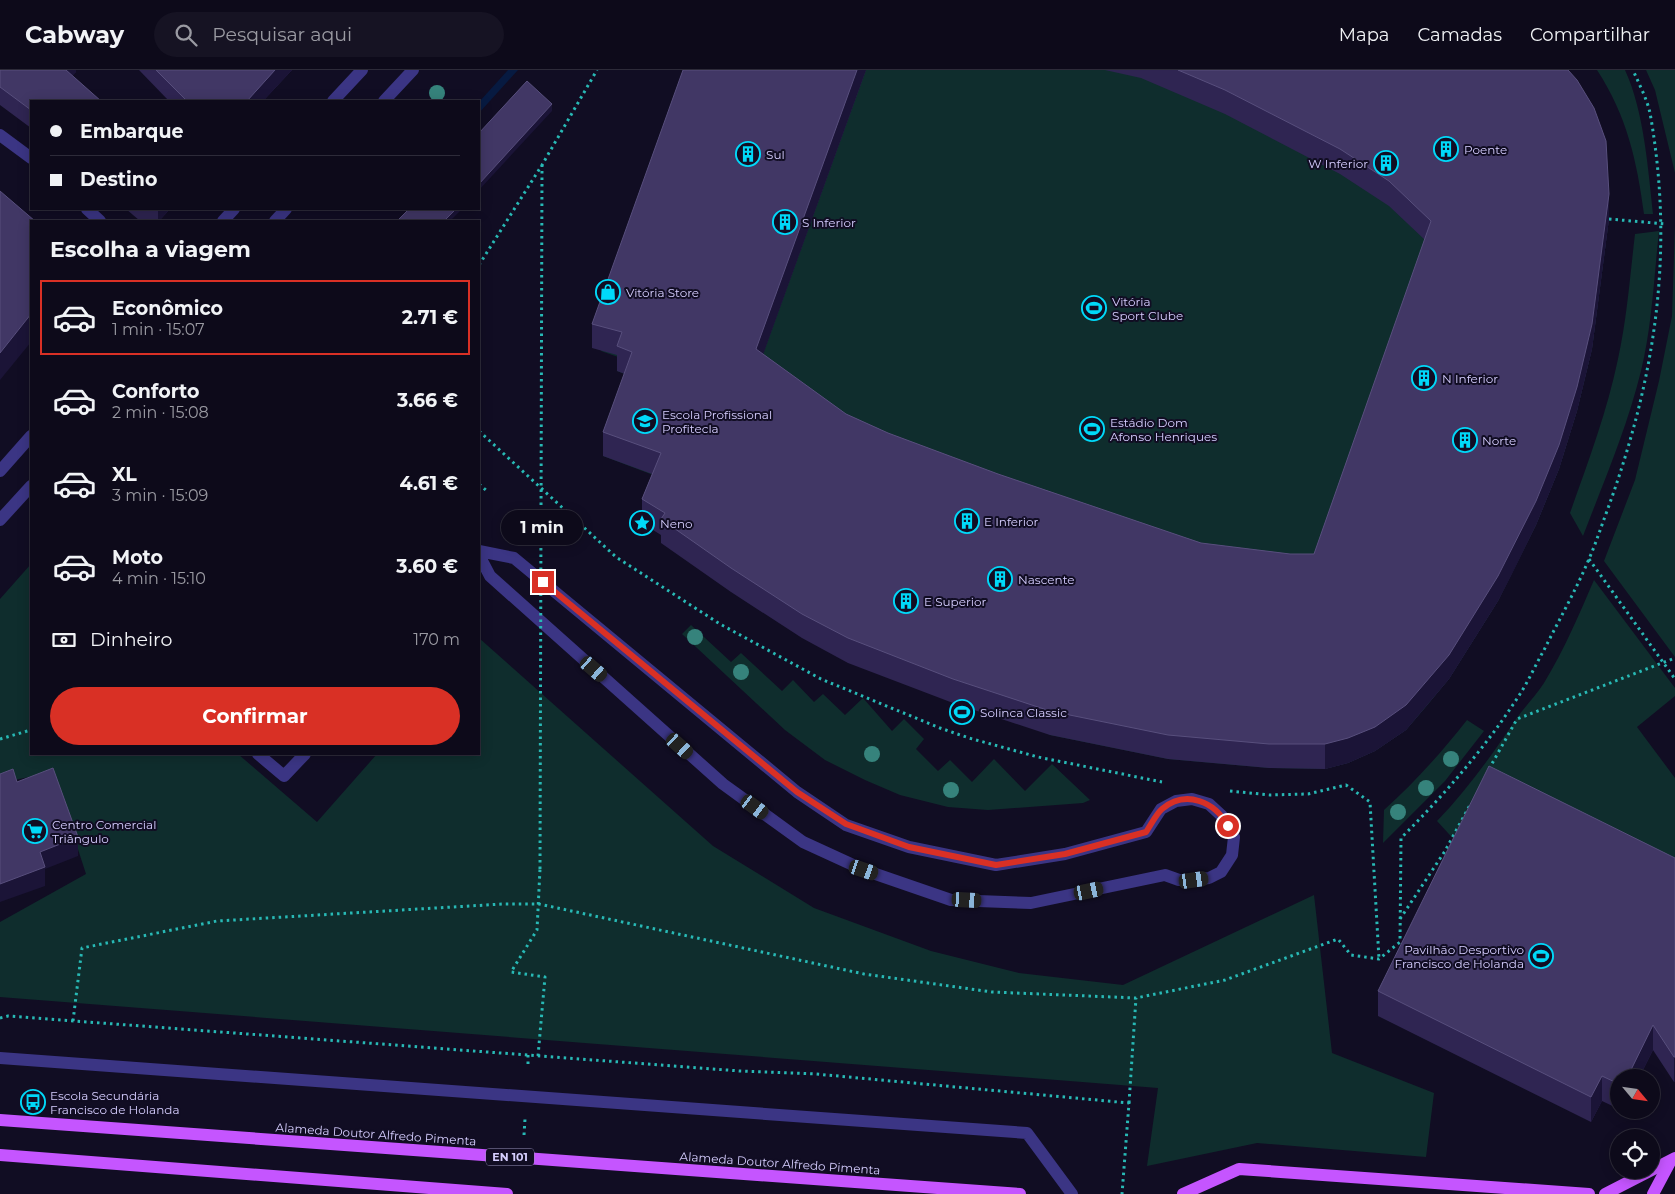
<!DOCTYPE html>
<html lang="pt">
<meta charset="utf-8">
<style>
:root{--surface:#0d0a1a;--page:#161323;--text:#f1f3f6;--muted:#9a9aa2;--line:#2d2b39;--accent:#d93025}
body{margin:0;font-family:Montserrat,sans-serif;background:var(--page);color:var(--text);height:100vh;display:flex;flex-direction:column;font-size:19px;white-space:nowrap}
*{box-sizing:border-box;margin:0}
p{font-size:16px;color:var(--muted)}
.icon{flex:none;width:28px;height:28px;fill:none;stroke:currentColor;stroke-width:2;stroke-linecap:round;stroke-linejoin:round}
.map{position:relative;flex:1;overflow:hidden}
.sheet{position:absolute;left:30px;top:150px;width:450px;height:535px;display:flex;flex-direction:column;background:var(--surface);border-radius:0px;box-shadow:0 2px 12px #0003,0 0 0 1px var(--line)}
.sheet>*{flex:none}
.top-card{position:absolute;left:30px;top:30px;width:450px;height:110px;border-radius:0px;box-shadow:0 2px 12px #0003,0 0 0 1px var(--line);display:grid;align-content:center;height:110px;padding:0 20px;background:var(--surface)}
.needle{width:32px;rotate:119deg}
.controls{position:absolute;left:1610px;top:999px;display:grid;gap:10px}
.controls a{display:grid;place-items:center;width:50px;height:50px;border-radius:50%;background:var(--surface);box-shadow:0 2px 12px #0003,0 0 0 1px var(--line);font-size:25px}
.end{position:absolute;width:22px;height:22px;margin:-11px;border:6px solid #d93025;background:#fff;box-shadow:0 0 0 2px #fff}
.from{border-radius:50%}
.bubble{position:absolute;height:35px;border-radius:18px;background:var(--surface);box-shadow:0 2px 12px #0003,0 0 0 1px var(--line);font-size:16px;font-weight:700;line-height:35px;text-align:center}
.car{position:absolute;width:15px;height:30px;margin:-15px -8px;border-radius:6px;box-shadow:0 0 4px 1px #0007;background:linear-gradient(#222 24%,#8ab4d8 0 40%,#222 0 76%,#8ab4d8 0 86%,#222 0)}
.top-card b{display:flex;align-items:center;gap:18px;height:48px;font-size:19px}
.top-card b+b{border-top:1px solid var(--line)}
.top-card i{width:12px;height:12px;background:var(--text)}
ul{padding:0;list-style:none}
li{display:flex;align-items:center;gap:15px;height:75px;margin:0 10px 8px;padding:0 10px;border:2px solid transparent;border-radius:0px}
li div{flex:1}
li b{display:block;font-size:19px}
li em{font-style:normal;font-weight:700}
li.on{border-color:var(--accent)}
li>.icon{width:45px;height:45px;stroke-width:1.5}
h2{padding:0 20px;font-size:22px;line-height:60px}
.pay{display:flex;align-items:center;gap:12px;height:55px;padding:0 20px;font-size:19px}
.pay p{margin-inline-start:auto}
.action{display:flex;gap:10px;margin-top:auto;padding:10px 20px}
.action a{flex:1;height:58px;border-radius:30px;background:var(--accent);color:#fff;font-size:20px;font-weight:700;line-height:58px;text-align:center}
header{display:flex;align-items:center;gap:30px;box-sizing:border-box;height:70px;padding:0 25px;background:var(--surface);border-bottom:1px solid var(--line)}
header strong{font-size:24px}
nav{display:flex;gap:28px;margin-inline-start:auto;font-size:18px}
.search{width:350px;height:45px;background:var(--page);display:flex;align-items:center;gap:12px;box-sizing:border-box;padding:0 18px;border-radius:28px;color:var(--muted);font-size:19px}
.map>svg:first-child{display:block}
.green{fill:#0f2d2d}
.water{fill:#071a41}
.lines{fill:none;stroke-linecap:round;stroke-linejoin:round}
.path{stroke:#28b9b5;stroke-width:3;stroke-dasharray:2.5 4;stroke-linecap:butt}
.service{stroke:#3b3584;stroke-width:12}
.minor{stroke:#3b3584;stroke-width:12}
.tertiary{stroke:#3b3584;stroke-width:12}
.primary{stroke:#c555ff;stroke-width:12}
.path-bridge{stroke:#28b9b5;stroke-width:3;stroke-dasharray:2.5 4;stroke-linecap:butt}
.tree{fill:#36837c}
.wall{fill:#2f2552}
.shaded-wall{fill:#1b1437}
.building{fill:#413765;stroke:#584f7d}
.route{stroke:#d93025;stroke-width:6}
.labels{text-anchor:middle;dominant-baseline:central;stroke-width:4;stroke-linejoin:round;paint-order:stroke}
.shield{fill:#110d23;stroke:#9b94bd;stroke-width:1}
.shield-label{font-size:11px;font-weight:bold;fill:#d6ceff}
.poi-label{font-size:12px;fill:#d6ceff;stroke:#110d23;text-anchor:start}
.street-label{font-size:12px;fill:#d6ceff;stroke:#110d23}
</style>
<header>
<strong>Cabway</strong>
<div class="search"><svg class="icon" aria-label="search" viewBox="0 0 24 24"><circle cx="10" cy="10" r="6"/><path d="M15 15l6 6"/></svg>Pesquisar aqui</div>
<nav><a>Mapa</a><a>Camadas</a><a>Compartilhar</a></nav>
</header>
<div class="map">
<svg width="1675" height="1124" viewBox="0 0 1675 1124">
<rect width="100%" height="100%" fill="#110d23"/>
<g class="green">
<path d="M 692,0 L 1545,0 L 1609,149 L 1592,279 L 1577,341 L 1559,399 L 1536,455 L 1498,531 L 1449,609 L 1425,638 L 1406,660 L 1375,681 L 1348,693 L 1325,699 L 1269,698 L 1168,689 L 1050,665 L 665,467 L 642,453 L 661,408 L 603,386 L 632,307 L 617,301 L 621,288 L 601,281 Z"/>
<path d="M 1597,0 L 1625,0 C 1644,41 1648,99 1653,144 L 1644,144 C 1637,91 1627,46 1597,0 Z"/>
<path d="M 1646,0 L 1675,0 L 1675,103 L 1655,20 Z"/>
<path d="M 1675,155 L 1675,587 L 1604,491 L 1635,410 L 1659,311 L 1672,246 Z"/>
<path d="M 1659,161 C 1654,207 1652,256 1641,301 C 1627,358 1604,411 1583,466 L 1570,443 C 1588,392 1607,342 1618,289 C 1627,248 1630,206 1635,164 Z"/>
<path d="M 31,494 L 31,684 L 238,684 L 317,752 L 377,684 L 479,684 L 479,568 L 713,776 L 814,838 L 931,881 L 1019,903 L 1123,915 L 1314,825 L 1332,983 L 1434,1023 L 1426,1087 L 1257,1073 L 1147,1096 L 1158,1018 L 0,927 L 0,852 L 86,804 L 53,702 L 0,713 L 0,529 Z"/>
<path d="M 1594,510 L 1675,618 L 1675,626 L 1637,657 L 1675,708 L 1675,810 L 1459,775 L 1437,751 C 1467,720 1492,685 1516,649 C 1525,637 1536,625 1544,613 C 1564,580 1579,545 1594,510 Z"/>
<path d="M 691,555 L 731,592 L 741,583 L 782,621 L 793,610 L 814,632 L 823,624 L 845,645 L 863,628 L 892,661 L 904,649 L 924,669 L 916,679 L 938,701 L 950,690 L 972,712 L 994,689 L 1025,721 L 1052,694 L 1090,730 L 1083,733 L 988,740 L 948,737 L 900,725 L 865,710 L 825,690 L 785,660 L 682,564 Z"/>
<path d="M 1467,650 L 1484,661 L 1445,711 L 1383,773 L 1384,740 C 1415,712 1441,683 1467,650 Z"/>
</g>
<path class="water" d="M 508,0 L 518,0 L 479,43 L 479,32 Z"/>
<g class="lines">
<g class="path">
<path d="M 1609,149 L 1666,154"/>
<path d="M 479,195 L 542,95 L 597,0"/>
<path d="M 479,361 L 616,487 L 720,554 L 821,609 L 940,658 L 969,668 L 1038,687 L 1162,712"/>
<path d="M 479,414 L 488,422"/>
<path d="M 1589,489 L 1675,609"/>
<path d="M 0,669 L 31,660"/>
<path d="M 1489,699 L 1517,649 L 1675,588"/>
<path d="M 1230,721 L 1270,725 L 1308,724 L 1346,715 L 1370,732 L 1379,889"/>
<path d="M 1400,849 L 1445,781 L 1470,735"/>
<path d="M 0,948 L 8,946 L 740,1001 L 816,1004 L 1129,1033 L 1122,1124"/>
<path d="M 73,951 L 82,878 L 217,851 L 503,834 L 539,834 L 864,904 L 992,922 L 1136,928 L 1225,910 L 1338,869 L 1351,885 L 1379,889 L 1400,872 L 1401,768 C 1445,724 1486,677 1520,624 C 1529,610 1536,594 1544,580 C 1559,550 1576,520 1589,489 C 1596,473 1601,457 1607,441 C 1655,309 1675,183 1650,43 C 1647,29 1639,14 1633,0"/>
<path d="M 538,986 L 545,907 L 511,902 L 537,860 L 540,799"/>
<path d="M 528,994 L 528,985"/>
<path d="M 1129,1033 L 1136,928"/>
<path d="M 524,1065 L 525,1049"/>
</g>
<g class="service">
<path d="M 479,481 L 514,488 L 797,722 L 846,755 L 909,777 L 996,795 L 1065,784 L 1146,762 L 1161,739 L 1176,731 L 1192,729 L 1209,734 L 1222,746 L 1234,767 L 1232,785 L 1221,802 L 1209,808 L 1194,810 L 1179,810 L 1165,805 L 1031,833 L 951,830 L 864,800 L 803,772 L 723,714 L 490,506 L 479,485"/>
<path d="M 258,684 L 284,706 L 305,684"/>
<path d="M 0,988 L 1027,1063 L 1072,1124"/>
</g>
<g class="minor">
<path d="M 0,65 L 31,88"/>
<path d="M 87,139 L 100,151"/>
</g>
<g class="tertiary">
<path d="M 333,31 L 362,0"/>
<path d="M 384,31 L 413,0"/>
<path d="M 223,151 L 234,139"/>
<path d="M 275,151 L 286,139"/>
<path d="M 0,401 L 31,366"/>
<path d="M 0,450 L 31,416"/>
</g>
<g class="primary">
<path d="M 0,1050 L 1020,1124"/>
<path d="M 0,1085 L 507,1124"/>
<path d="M 1183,1124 L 1239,1099 L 1589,1124"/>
<path d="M 1605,1124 L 1675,1088"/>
<path d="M 1653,1124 L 1670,1092"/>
</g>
<path class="path-bridge" d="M 540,799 L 542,95"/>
</g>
<g class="tree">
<circle cx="437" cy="23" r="8"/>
<circle cx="695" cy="567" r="8"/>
<circle cx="741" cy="602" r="8"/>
<circle cx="872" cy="684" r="8"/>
<circle cx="1451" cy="689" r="8"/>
<circle cx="1426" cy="718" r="8"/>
<circle cx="951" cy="720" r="8"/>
<circle cx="1398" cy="742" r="8"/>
</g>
<g class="wall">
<path d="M 0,0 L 76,0 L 76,2 L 31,31 L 31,58 L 0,35 Z"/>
<path d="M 139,0 L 292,0 L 263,31 L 169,31 Z"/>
<path d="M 866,0 L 763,284 L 846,344 L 888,363 L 998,404 L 1201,473 L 1290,484 L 1314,484 L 1425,170 L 1389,136 L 1340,104 L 1225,44 L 1141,8 L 1105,0 L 1568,0 L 1609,149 L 1592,279 L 1577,341 L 1559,399 L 1536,455 L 1498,531 L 1449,609 L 1406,660 L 1375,681 L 1348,693 L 1325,699 L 1269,698 L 1168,689 L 1050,665 L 953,633 L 848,593 L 802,568 L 731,522 L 661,473 L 661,465 L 642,453 L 642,429 L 652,404 L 603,386 L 603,362 L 625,304 L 617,301 L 617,285 L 592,278 L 592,254 Z"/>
<path d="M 126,139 L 170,139 L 159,151 L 148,151 L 139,150 Z"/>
<path d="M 1675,788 L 1674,1012 L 1653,980 L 1639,1008 L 1619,1008 L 1619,1039 L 1602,1031 L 1591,1052 L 1378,946 L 1378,921 Z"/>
</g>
<g class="shaded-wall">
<path d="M 65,0 L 76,0 L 76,2 L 65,16 Z"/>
<path d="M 275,0 L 292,0 L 263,31 L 247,31 Z"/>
<path d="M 857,0 L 866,0 L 756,304 L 756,279 Z"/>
<path d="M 552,34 L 552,41 L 479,120 L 479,114 Z"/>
<path d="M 1609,124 L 1609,149 L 1592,279 L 1577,341 L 1559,399 L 1536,455 L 1511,506 L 1498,531 L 1449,609 L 1406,660 L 1375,681 L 1348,693 L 1325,699 L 1325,674 Z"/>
<path d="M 158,139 L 170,139 L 159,151 L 158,151 Z"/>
<path d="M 456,139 L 462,139 L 450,151 L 444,151 Z"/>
<path d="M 31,244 L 31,272 L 0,310 L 0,283 Z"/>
<path d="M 78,767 L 78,786 L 45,799 L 45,816 L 0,832 L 0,814 L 40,782 Z"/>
<path d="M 1653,955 L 1653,980 L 1639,1008 L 1627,1008 Z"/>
<rect x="1674" y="987" width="1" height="25"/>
<path d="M 1602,1006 L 1602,1031 L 1591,1052 L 1591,1027 Z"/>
</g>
<g class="building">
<path d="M 0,0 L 66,0 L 101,31 L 31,31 L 31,40 L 0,17 Z"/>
<path d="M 156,0 L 275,0 L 247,31 L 187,31 Z"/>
<path d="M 683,0 L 857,0 L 756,279 L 846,344 L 888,363 L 998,404 L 1201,473 L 1290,484 L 1314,484 L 1431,151 L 1389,111 L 1340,79 L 1225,20 L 1178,0 L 1568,0 L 1577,10 L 1594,38 L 1606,71 L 1609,124 L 1592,254 L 1577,317 L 1559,375 L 1536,431 L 1498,506 L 1449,585 L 1406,635 L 1375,657 L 1348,668 L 1325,674 L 1269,674 L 1168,665 L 1050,641 L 953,609 L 848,568 L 802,544 L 731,498 L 661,449 L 665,443 L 642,429 L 661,383 L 603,362 L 632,282 L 617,276 L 622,262 L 592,254 Z"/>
<path d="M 527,11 L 552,34 L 479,114 L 479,63 Z"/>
<path d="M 0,121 L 35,151 L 31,151 L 31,244 L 0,283 Z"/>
<path d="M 409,139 L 456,139 L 444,151 L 397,151 Z"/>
<path d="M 1489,696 L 1675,788 L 1675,987 L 1674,987 L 1653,955 L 1627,1008 L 1619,1008 L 1619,1014 L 1602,1006 L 1591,1027 L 1378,921 Z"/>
<path d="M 53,698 L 78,767 L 40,782 L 45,797 L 0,814 L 0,704 L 13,699 L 17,712 Z"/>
</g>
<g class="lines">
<path class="route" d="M 543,512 L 797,722 L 846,754 L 909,777 L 996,795 L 1065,784 L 1146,762 C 1151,755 1156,744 1162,739 C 1186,719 1215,732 1228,756"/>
</g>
<defs>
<symbol id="building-ring" viewBox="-11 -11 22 22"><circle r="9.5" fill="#110d23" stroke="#00d9f9" stroke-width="1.5"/><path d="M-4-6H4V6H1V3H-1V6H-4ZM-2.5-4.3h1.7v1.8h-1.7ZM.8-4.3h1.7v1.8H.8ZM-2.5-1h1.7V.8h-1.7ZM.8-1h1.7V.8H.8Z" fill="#00d9f9"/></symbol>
<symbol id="shop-ring" viewBox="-11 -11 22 22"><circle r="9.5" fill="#110d23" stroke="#00d9f9" stroke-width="1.5"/><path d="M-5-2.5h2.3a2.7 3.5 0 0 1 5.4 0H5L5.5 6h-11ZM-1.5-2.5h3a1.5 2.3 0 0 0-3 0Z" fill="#00d9f9"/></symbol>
<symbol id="stadium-ring" viewBox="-11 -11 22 22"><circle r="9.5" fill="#110d23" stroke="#00d9f9" stroke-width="1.5"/><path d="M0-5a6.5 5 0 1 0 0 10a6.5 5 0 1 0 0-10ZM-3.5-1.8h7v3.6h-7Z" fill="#00d9f9"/></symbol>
<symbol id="school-ring" viewBox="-11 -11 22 22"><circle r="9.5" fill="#110d23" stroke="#00d9f9" stroke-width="1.5"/><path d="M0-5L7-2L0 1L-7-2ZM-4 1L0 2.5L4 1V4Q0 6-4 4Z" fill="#00d9f9"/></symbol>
<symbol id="sight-ring" viewBox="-11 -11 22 22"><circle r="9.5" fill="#110d23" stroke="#00d9f9" stroke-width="1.5"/><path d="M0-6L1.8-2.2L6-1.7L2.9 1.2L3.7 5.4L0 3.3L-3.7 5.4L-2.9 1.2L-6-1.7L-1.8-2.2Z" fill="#00d9f9"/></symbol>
<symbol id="supermarket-ring" viewBox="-11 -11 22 22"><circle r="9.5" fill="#110d23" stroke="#00d9f9" stroke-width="1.5"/><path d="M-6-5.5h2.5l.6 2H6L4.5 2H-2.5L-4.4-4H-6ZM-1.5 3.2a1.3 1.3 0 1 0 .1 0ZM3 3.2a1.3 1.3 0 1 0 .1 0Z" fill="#00d9f9"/></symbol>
<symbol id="bus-ring" viewBox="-11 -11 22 22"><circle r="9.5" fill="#110d23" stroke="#00d9f9" stroke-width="1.5"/><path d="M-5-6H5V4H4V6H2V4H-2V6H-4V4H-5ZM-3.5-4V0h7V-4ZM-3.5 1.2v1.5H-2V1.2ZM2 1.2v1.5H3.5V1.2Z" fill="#00d9f9"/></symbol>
</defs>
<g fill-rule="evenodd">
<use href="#building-ring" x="1432" y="65" width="28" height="28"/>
<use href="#building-ring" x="734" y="70" width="28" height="28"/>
<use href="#building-ring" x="1372" y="79" width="28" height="28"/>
<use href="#building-ring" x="771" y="138" width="28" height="28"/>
<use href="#shop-ring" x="594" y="208" width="28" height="28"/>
<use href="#stadium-ring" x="1080" y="224" width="28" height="28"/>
<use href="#building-ring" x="1410" y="294" width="28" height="28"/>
<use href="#school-ring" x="631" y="337" width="28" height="28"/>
<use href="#stadium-ring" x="1078" y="345" width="28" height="28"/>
<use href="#building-ring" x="1451" y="356" width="28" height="28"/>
<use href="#building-ring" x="953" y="437" width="28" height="28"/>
<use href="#sight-ring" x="628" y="439" width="28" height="28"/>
<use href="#building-ring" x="986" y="495" width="28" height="28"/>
<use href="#building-ring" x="892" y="517" width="28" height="28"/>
<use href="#stadium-ring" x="948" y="628" width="28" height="28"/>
<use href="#supermarket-ring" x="21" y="747" width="28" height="28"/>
<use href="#stadium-ring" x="1527" y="872" width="28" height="28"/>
<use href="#bus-ring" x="19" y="1018" width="28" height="28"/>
</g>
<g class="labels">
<rect class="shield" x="486" y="1078.5" width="48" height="17" rx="4"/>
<g class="shield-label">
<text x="510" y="1087">EN 101</text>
</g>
<g class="poi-label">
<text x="1464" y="79">Poente</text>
<text x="766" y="84">Sul</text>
<text x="1368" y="93" text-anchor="end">W Inferior</text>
<text x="802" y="152">S Inferior</text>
<text x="626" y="222">Vitória Store</text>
<text x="1112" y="231">Vitória<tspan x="1112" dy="14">Sport Clube</tspan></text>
<text x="1442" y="308">N Inferior</text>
<text x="662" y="344">Escola Profissional<tspan x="662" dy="14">Profitecla</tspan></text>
<text x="1110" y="352">Estádio Dom<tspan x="1110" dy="14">Afonso Henriques</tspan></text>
<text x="1482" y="370">Norte</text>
<text x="984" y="451">E Inferior</text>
<text x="660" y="453">Neno</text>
<text x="1018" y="509">Nascente</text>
<text x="924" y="531">E Superior</text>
<text x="980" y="642">Solinca Classic</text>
<text x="52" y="754">Centro Comercial<tspan x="52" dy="14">Triângulo</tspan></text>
<text x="1524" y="879" text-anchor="end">Pavilhão Desportivo<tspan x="1524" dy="14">Francisco de Holanda</tspan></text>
<text x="50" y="1025">Escola Secundária<tspan x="50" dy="14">Francisco de Holanda</tspan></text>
</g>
<g class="street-label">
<text transform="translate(376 1064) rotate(4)">Alameda Doutor Alfredo Pimenta</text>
<text transform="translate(780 1093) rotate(4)">Alameda Doutor Alfredo Pimenta</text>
</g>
</g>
</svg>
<div class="controls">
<a><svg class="needle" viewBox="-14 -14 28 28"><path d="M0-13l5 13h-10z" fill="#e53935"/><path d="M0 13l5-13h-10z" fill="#9a9aa2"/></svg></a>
<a><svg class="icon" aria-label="locate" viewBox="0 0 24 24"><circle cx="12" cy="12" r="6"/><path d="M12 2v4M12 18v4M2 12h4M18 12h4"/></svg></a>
</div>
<i class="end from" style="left:1228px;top:756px"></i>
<i class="end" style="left:543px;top:512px"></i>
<div class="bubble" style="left:501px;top:440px;width:82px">1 min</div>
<i class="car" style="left:594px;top:599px;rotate:131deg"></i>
<i class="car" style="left:680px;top:676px;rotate:132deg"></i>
<i class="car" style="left:755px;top:737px;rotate:126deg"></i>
<i class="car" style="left:864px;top:800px;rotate:109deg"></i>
<i class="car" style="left:1194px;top:810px;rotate:82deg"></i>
<i class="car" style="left:1089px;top:821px;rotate:78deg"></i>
<i class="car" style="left:967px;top:830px;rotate:93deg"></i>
<div class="top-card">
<b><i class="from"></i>Embarque</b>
<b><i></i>Destino</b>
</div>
<section class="sheet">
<h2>Escolha a viagem</h2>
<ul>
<li class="on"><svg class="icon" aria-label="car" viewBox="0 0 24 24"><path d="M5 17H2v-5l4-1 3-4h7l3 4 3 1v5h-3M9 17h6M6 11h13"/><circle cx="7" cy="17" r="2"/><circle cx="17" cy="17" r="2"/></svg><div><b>Econômico</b><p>1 min · 15:07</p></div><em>2.71 €</em></li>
<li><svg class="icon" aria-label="car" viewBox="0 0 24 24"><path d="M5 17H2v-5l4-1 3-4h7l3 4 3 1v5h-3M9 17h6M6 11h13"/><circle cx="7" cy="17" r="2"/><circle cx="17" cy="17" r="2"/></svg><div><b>Conforto</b><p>2 min · 15:08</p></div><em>3.66 €</em></li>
<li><svg class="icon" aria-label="car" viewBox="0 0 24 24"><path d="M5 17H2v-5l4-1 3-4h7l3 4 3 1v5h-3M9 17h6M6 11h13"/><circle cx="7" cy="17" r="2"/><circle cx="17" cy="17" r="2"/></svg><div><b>XL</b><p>3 min · 15:09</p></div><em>4.61 €</em></li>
<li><svg class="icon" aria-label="car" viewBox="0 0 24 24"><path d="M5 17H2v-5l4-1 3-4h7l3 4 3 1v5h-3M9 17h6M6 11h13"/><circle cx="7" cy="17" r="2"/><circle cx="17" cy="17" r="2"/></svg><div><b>Moto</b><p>4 min · 15:10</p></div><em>3.60 €</em></li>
</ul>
<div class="pay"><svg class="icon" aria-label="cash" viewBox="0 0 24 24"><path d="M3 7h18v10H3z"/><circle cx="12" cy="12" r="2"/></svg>Dinheiro<p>170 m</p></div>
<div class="action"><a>Confirmar</a></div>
</section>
</div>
